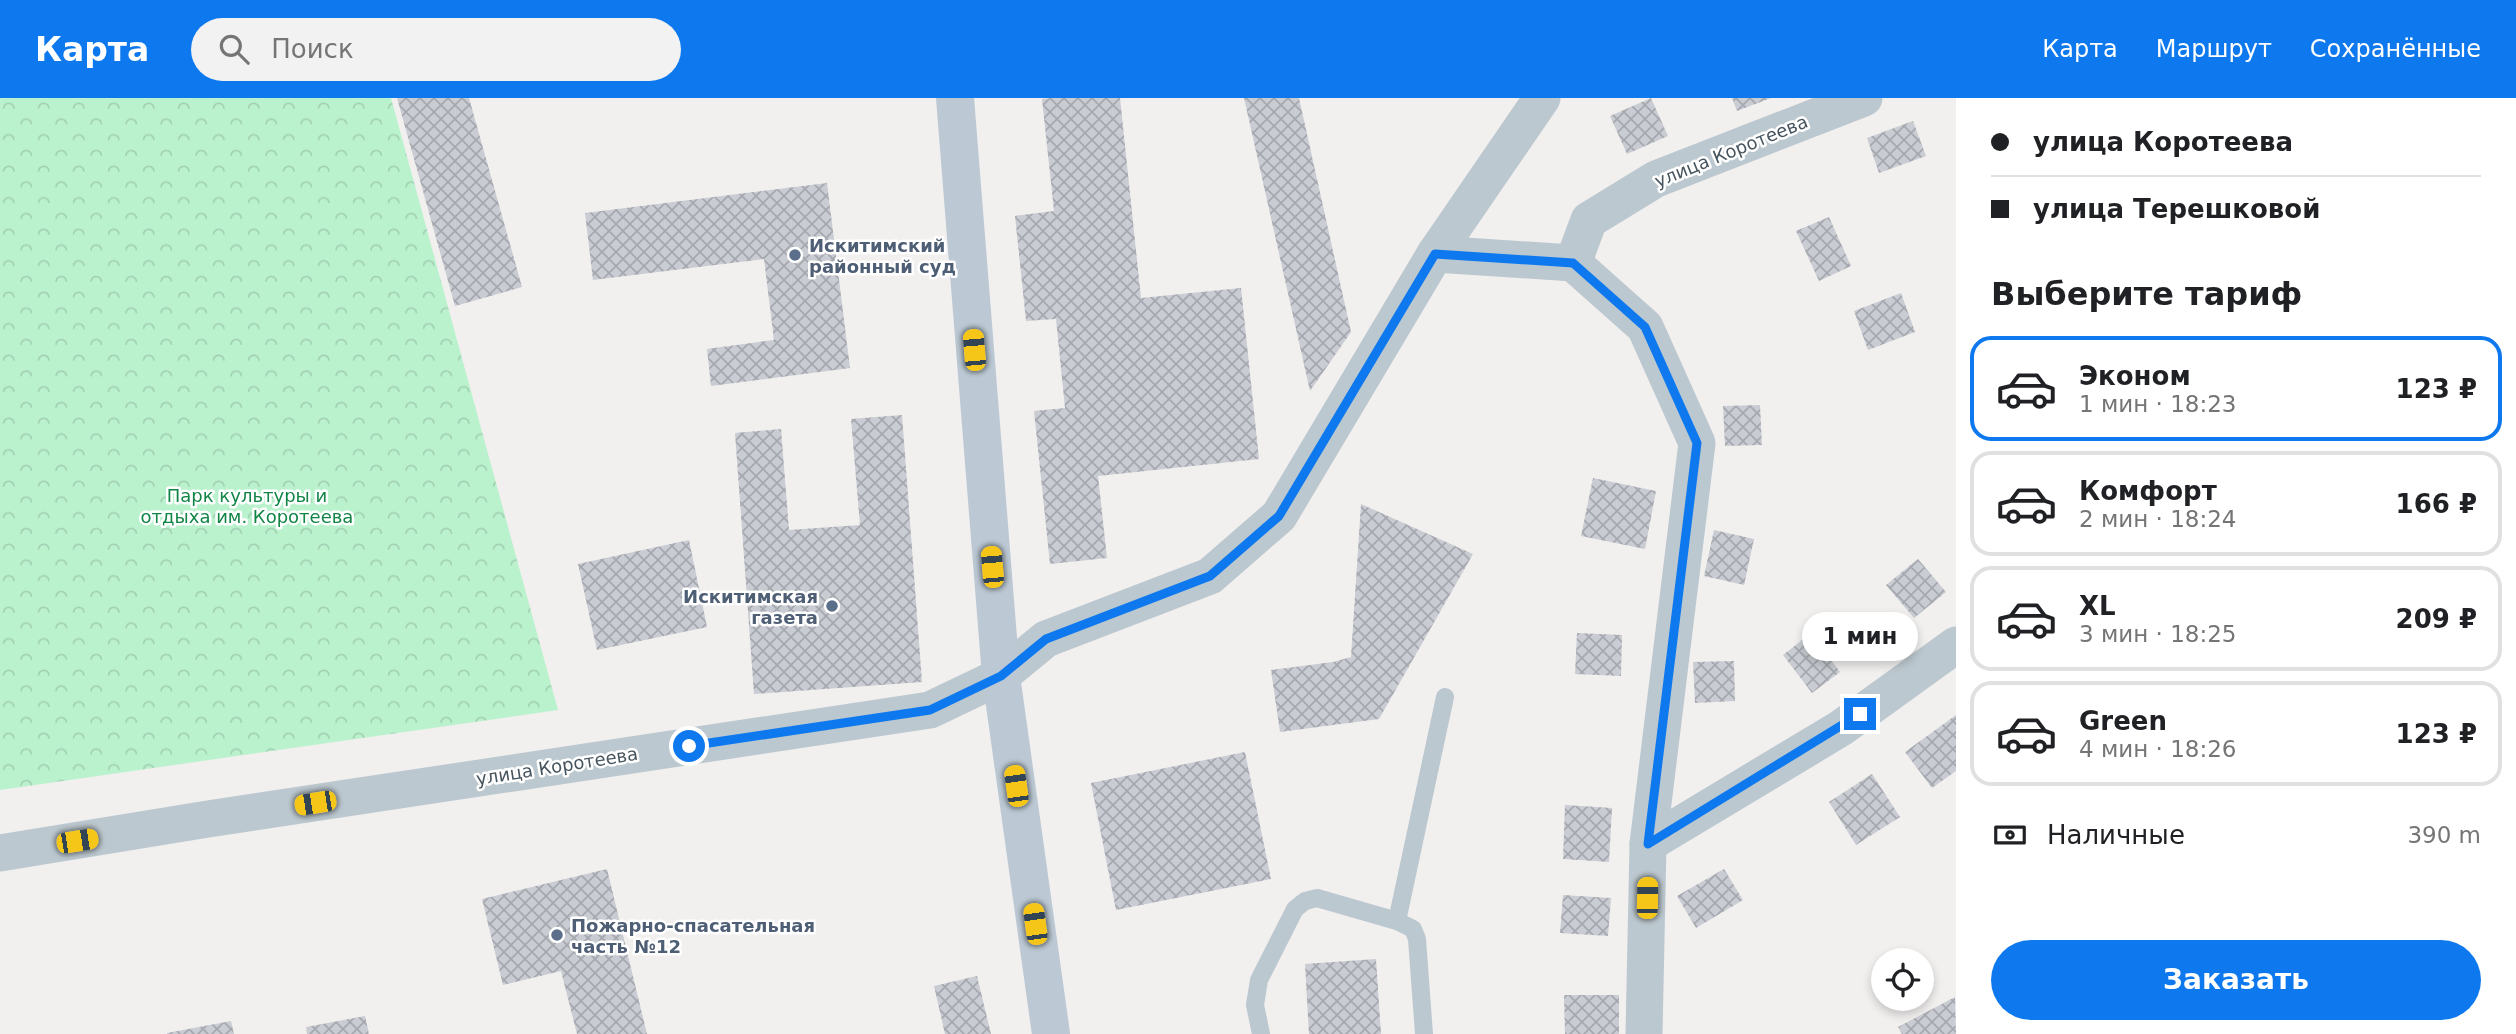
<!DOCTYPE html>
<html lang="ru">
<meta charset="utf-8">
<style>
:root{--surface:#fff;--page:#f2f2f2;--text:#202124;--muted:#757577;--line:#e0e0e0;--accent:#0e79ee}
body{margin:0;font-family:"DejaVu Sans",sans-serif;background:var(--page);color:var(--text);height:100vh;display:flex;flex-direction:column;font-size:26px;white-space:nowrap}
*{box-sizing:border-box;margin:0}
p{font-size:23px;color:var(--muted)}
.icon{flex:none;width:38px;height:38px;fill:none;stroke:currentColor;stroke-width:2;stroke-linecap:round;stroke-linejoin:round}
.map{position:relative;flex:1;overflow:hidden}
.details{display:flex;flex-direction:column;background:var(--surface);width:560px}
.details>*{flex:none}
.hud{display:grid;align-content:center;height:154px;padding:0 35px;background:var(--surface)}
.controls{position:absolute;left:1871px;top:850px;display:grid;gap:14px}
.controls a{display:grid;place-items:center;width:63px;height:63px;border-radius:50%;background:var(--surface);box-shadow:0 4px 10px #0003;font-size:35px}
.end{position:absolute;width:32px;height:32px;margin:-16px;border:9px solid #0e79ee;background:#fff;box-shadow:0 0 0 4px #fff}
.from{border-radius:50%}
.bubble{position:absolute;height:49px;border-radius:24px;background:var(--surface);box-shadow:0 4px 10px #0003;font-size:23px;font-weight:700;line-height:49px;text-align:center}
.car{position:absolute;width:21px;height:42px;margin:-21px -10px;border-radius:9px;box-shadow:0 0 5px 2px #0007;background:linear-gradient(#f5c518 24%,#345 0 40%,#f5c518 0 76%,#345 0 86%,#f5c518 0)}
.hud b{display:flex;align-items:center;gap:24px;height:66px;font-size:26px}
.hud b+b{border-top:2px solid var(--line)}
.hud i{width:18px;height:18px;background:var(--text)}
ul{padding:0;list-style:none}
li{display:flex;align-items:center;gap:21px;height:105px;margin:0 14px 10px;padding:0 21px;border:4px solid var(--line);border-radius:21px}
li div{flex:1}
li b{display:block;font-size:26px}
li em{font-style:normal;font-weight:700}
li.selected{border-color:var(--accent)}
li>.icon{width:63px;height:63px;stroke-width:1.5}
h2{padding:0 35px;font-size:32px;line-height:84px}
.pay{display:flex;align-items:center;gap:18px;height:77px;padding:0 35px;font-size:26px}
.pay p{margin-inline-start:auto}
.button{display:flex;gap:14px;margin-top:auto;padding:14px 35px}
.button a{flex:1;height:80px;border-radius:42px;background:var(--accent);color:#fff;font-size:28px;font-weight:700;line-height:80px;text-align:center}
header{display:flex;align-items:center;gap:42px;box-sizing:border-box;height:98px;padding:0 35px;background:var(--accent);color:#fff}
header strong{font-size:33px}
nav{display:flex;gap:38px;margin-inline-start:auto;font-size:24px}
.search{width:490px;height:63px;background:var(--page);display:flex;align-items:center;gap:18px;box-sizing:border-box;padding:0 24px;border-radius:38px;color:var(--muted);font-size:26px}
main{display:flex;flex:1;min-height:0}
.map>svg:first-child{display:block}
.park{fill:url(#park-crowns)}
.building{fill:url(#building-cross-hatch)}
.lines{fill:none;stroke-linecap:round;stroke-linejoin:round}
.lane{stroke:#bcc8cf;stroke-width:18}
.street{stroke:#bcc8cf;stroke-width:37}
.secondary{stroke:#bcc9d4;stroke-width:38}
.route{stroke:#0e79ee;stroke-width:9}
.service-dot{fill:#5c6f8a;stroke:#fff;stroke-width:2.5}
.labels{text-anchor:middle;dominant-baseline:central;stroke-width:5;stroke-linejoin:round;paint-order:stroke}
.street-label{font-size:18px;fill:#46545e;stroke:#fff}
.service-label{font-size:18px;font-weight:bold;fill:#4e5e75;stroke:#fff;text-anchor:start}
.park-label{font-size:18px;fill:#118546;stroke:#fff}
</style>
<header>
<strong>Карта</strong>
<div class="search"><svg class="icon" aria-label="search" viewBox="0 0 24 24"><circle cx="10" cy="10" r="6"/><path d="M15 15l6 6"/></svg>Поиск</div>
<nav><a>Карта</a><a>Маршрут</a><a>Сохранённые</a></nav>
</header>
<main>
<div class="map">
<svg width="1956" height="936" viewBox="0 0 1956 936">
<defs>
<pattern id="park-crowns" width="20" height="18" patternUnits="userSpaceOnUse" patternTransform="scale(1.75)"><rect width="20" height="18" fill="#bbf2ce"/><path d="M2 6a3 3 0 1 1 6 0M12 15a3 3 0 1 1 6 0" fill="none" stroke="#a2d1b3"/></pattern>
<pattern id="building-cross-hatch" width="8" height="8" patternUnits="userSpaceOnUse" patternTransform="scale(1.75)"><rect width="8" height="8" fill="#c9ccd2"/><path d="M0 0l8 8M0 8l8-8" fill="none" stroke="#a5a8ae"/></pattern>
</defs>
<rect width="100%" height="100%" fill="#f2efef"/>
<path class="park" d="M 0,0 L 391,0 L 558,612 L 0,692 Z"/>
<g class="building">
<path d="M 397,0 L 469,0 L 522,189 L 455,208 Z"/>
<path d="M 1051,0 L 1120,0 L 1141,200 L 1241,190 L 1259,361 L 1098,378 L 1107,460 L 1050,466 L 1034,313 L 1065,310 L 1056,221 L 1026,223 L 1015,118 L 1054,113 L 1042,1 Z"/>
<path d="M 1244,0 L 1299,0 L 1351,234 L 1310,293 Z"/>
<path d="M 1651,0 L 1668,38 L 1627,56 L 1610,18 Z"/>
<path d="M 1732,0 L 1771,0 L 1737,13 Z"/>
<path d="M 1913,23 L 1926,58 L 1879,75 L 1867,40 Z"/>
<path d="M 827,85 L 850,270 L 711,288 L 707,251 L 774,242 L 764,161 L 593,182 L 585,115 Z"/>
<path d="M 1829,119 L 1851,168 L 1819,183 L 1796,133 Z"/>
<path d="M 1901,195 L 1915,234 L 1868,252 L 1854,213 Z"/>
<path d="M 1760,307 L 1762,347 L 1725,348 L 1723,308 Z"/>
<path d="M 902,317 L 922,584 L 754,596 L 735,335 L 781,331 L 789,432 L 860,427 L 851,321 Z"/>
<path d="M 1593,380 L 1656,393 L 1645,451 L 1581,438 Z"/>
<path d="M 1361,406 L 1473,456 L 1379,621 L 1280,634 L 1271,572 L 1333,564 L 1351,559 Z"/>
<path d="M 1714,432 L 1754,441 L 1744,487 L 1704,478 Z"/>
<path d="M 689,442 L 707,529 L 597,552 L 578,466 Z"/>
<path d="M 1918,461 L 1946,494 L 1914,520 L 1886,487 Z"/>
<path d="M 1577,535 L 1622,537 L 1621,578 L 1575,576 Z"/>
<path d="M 1811,535 L 1840,574 L 1812,595 L 1783,557 Z"/>
<path d="M 1734,563 L 1735,603 L 1695,605 L 1693,564 Z"/>
<path d="M 1956,617 L 1956,673 L 1932,690 L 1905,654 Z"/>
<path d="M 1245,654 L 1271,781 L 1116,812 L 1091,685 Z"/>
<path d="M 1872,676 L 1900,719 L 1856,747 L 1829,704 Z"/>
<path d="M 1565,707 L 1612,710 L 1609,764 L 1563,761 Z"/>
<path d="M 607,771 L 647,936 L 577,936 L 561,873 L 503,887 L 482,801 Z"/>
<path d="M 1724,771 L 1743,802 L 1696,830 L 1677,798 Z"/>
<path d="M 1563,797 L 1611,800 L 1608,838 L 1560,835 Z"/>
<path d="M 1376,861 L 1381,936 L 1309,936 L 1305,866 Z"/>
<path d="M 977,878 L 991,936 L 945,936 L 934,888 Z"/>
<path d="M 1564,897 L 1619,897 L 1619,936 L 1565,936 Z"/>
<path d="M 1955,899 L 1956,936 L 1902,936 L 1898,929 Z"/>
<path d="M 365,918 L 369,936 L 307,936 L 306,929 Z"/>
<path d="M 231,923 L 234,936 L 167,936 L 167,935 Z"/>
</g>
<g class="lines">
<g class="lane">
<path d="M 1261,936 L 1255,907 L 1259,882 L 1295,811 L 1305,803 L 1317,800 L 1397,823"/>
<path d="M 1424,936 L 1417,841 L 1413,831 L 1397,823 L 1445,599"/>
</g>
<g class="street">
<path d="M 1435,156 L 1542,0"/>
<path d="M 1573,165 L 1645,229 L 1697,345 L 1648,746 L 1644,936"/>
<path d="M 1648,746 L 1841,630 L 1956,547"/>
<path d="M 0,755 L 208,721 L 930,612 L 1001,578 L 1046,541 L 1210,478 L 1279,418 L 1435,156 L 1573,165 L 1589,122 L 1656,81 L 1864,0"/>
</g>
<path class="secondary" d="M 955,0 L 1001,578 L 1051,936"/>
</g>
<g class="lines">
<path class="route" d="M 689,648 L 930,612 L 1001,578 L 1046,541 L 1210,478 L 1279,418 L 1435,156 L 1573,165 L 1645,229 L 1697,345 L 1648,746 L 1860,616"/>
</g>
<g class="service-dot">
<circle cx="795" cy="157" r="7"/>
<circle cx="832" cy="508" r="7"/>
<circle cx="557" cy="837" r="7"/>
</g>
<g class="labels">
<g class="street-label">
<text transform="translate(1731 53) rotate(-22)">улица Коротеева</text>
<text transform="translate(557 668) rotate(-9)">улица Коротеева</text>
</g>
<g class="service-label">
<text x="809" y="147">Искитимский<tspan x="809" dy="21">районный суд</tspan></text>
<text x="818" y="498" text-anchor="end">Искитимская<tspan x="818" dy="21">газета</tspan></text>
<text x="571" y="827">Пожарно-спасательная<tspan x="571" dy="21">часть №12</tspan></text>
</g>
<g class="park-label">
<text x="247" y="397">Парк культуры и<tspan x="247" dy="21">отдыха им. Коротеева</tspan></text>
</g>
</g>
</svg>
<div class="controls">
<a><svg class="icon" aria-label="locate" viewBox="0 0 24 24"><circle cx="12" cy="12" r="6"/><path d="M12 2v4M12 18v4M2 12h4M18 12h4"/></svg></a>
</div>
<i class="end from" style="left:689px;top:648px"></i>
<i class="end" style="left:1860px;top:616px"></i>
<div class="bubble" style="left:1802px;top:514px;width:116px">1 мин</div>
<i class="car" style="left:974px;top:252px;rotate:355deg"></i>
<i class="car" style="left:992px;top:469px;rotate:355deg"></i>
<i class="car" style="left:1016px;top:688px;rotate:352deg"></i>
<i class="car" style="left:315px;top:705px;rotate:261deg"></i>
<i class="car" style="left:77px;top:743px;rotate:81deg"></i>
<i class="car" style="left:1647px;top:800px;rotate:1deg"></i>
<i class="car" style="left:1035px;top:826px;rotate:352deg"></i>
</div>
<section class="details">
<div class="hud">
<b><i class="from"></i>улица Коротеева</b>
<b><i></i>улица Терешковой</b>
</div>
<h2>Выберите тариф</h2>
<ul>
<li class="selected"><svg class="icon" aria-label="car" viewBox="0 0 24 24"><path d="M5 17H2v-5l4-1 3-4h7l3 4 3 1v5h-3M9 17h6M6 11h13"/><circle cx="7" cy="17" r="2"/><circle cx="17" cy="17" r="2"/></svg><div><b>Эконом</b><p>1 мин · 18:23</p></div><em>123 ₽</em></li>
<li><svg class="icon" aria-label="car" viewBox="0 0 24 24"><path d="M5 17H2v-5l4-1 3-4h7l3 4 3 1v5h-3M9 17h6M6 11h13"/><circle cx="7" cy="17" r="2"/><circle cx="17" cy="17" r="2"/></svg><div><b>Комфорт</b><p>2 мин · 18:24</p></div><em>166 ₽</em></li>
<li><svg class="icon" aria-label="car" viewBox="0 0 24 24"><path d="M5 17H2v-5l4-1 3-4h7l3 4 3 1v5h-3M9 17h6M6 11h13"/><circle cx="7" cy="17" r="2"/><circle cx="17" cy="17" r="2"/></svg><div><b>XL</b><p>3 мин · 18:25</p></div><em>209 ₽</em></li>
<li><svg class="icon" aria-label="car" viewBox="0 0 24 24"><path d="M5 17H2v-5l4-1 3-4h7l3 4 3 1v5h-3M9 17h6M6 11h13"/><circle cx="7" cy="17" r="2"/><circle cx="17" cy="17" r="2"/></svg><div><b>Green</b><p>4 мин · 18:26</p></div><em>123 ₽</em></li>
</ul>
<div class="pay"><svg class="icon" aria-label="cash" viewBox="0 0 24 24"><path d="M3 7h18v10H3z"/><circle cx="12" cy="12" r="2"/></svg>Наличные<p>390 m</p></div>
<div class="button"><a>Заказать</a></div>
</section>
</main>
